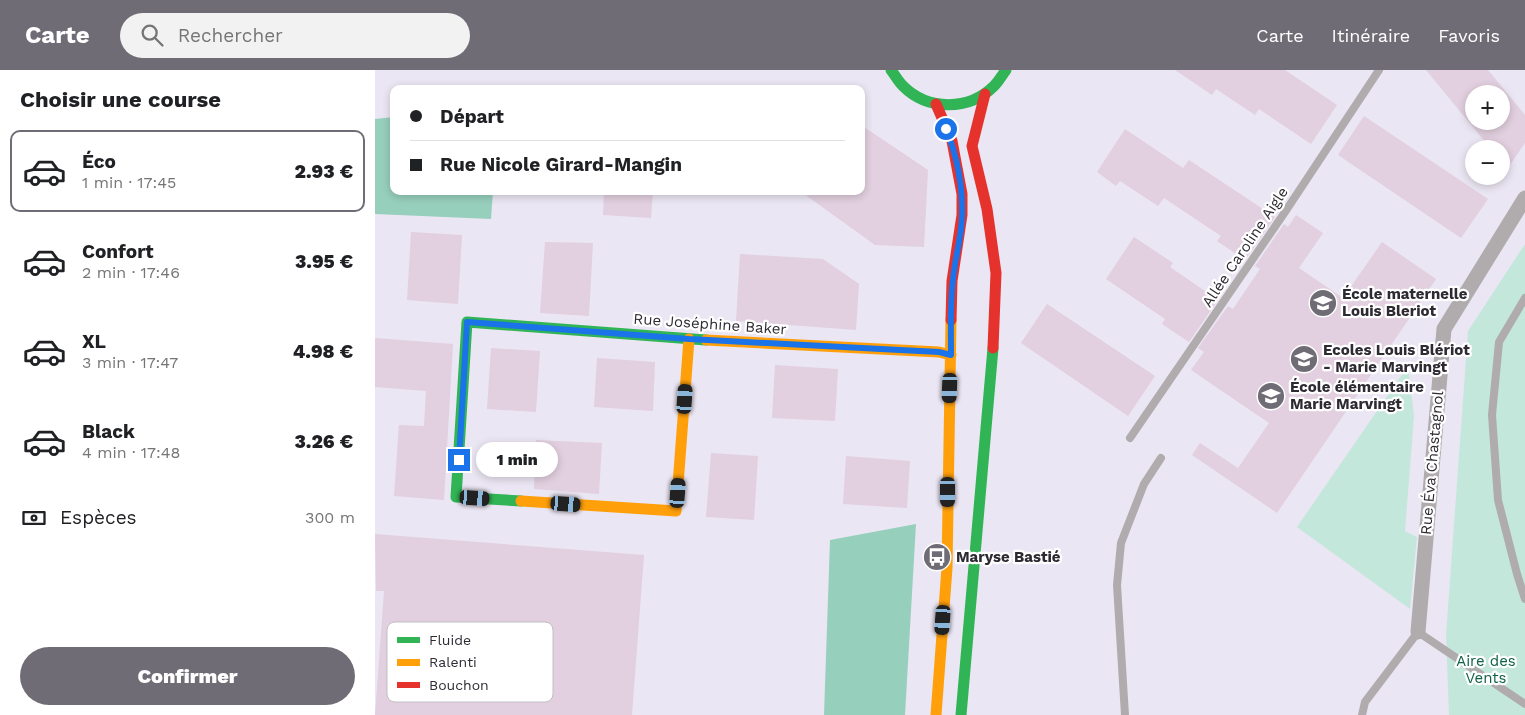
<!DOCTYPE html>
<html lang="fr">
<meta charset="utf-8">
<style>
:root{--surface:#fff;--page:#f2f2f2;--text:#202124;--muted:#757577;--line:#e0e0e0;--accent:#706c76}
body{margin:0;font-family:"Work Sans",sans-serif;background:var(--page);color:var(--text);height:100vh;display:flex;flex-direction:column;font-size:19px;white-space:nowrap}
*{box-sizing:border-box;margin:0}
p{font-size:16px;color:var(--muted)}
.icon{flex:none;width:28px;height:28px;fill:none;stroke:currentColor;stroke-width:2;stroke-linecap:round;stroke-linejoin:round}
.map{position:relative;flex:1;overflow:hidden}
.side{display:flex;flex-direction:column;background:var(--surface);width:375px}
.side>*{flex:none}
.banner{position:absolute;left:15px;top:15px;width:475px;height:110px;border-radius:10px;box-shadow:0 2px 8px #0003;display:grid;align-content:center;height:110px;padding:0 20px;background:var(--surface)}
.buttons{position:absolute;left:1090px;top:15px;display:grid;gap:10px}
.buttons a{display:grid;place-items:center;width:45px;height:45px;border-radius:50%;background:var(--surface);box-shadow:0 2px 8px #0003;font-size:25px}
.end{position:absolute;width:22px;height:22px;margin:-11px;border:6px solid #1a73e8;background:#fff;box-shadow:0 0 0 2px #fff}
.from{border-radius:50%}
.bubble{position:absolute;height:35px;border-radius:18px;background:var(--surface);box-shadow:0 2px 8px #0003;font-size:16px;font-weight:800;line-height:35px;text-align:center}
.car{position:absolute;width:15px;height:30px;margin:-15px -8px;border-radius:6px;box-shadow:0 0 4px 1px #0007;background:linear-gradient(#222 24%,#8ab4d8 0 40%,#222 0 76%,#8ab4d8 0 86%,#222 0)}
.banner b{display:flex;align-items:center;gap:18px;height:48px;font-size:19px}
.banner b+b{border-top:1px solid var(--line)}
.banner i{width:12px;height:12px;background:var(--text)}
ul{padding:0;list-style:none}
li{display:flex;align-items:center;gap:15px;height:82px;margin:0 10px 8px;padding:0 10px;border:2px solid transparent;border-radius:10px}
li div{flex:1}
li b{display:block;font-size:19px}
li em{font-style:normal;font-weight:800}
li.current{border-color:var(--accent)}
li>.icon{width:45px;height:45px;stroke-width:1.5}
h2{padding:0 20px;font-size:22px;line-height:60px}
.pay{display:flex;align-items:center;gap:12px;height:55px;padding:0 20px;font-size:19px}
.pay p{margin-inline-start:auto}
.action{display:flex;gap:10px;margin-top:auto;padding:10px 20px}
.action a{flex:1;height:58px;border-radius:30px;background:var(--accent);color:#fff;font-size:20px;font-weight:800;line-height:58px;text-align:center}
header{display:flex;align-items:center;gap:30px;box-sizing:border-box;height:70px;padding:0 25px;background:var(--accent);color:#fff}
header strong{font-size:24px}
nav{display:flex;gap:28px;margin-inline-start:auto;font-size:18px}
.search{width:350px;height:45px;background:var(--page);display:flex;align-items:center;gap:12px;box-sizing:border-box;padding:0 18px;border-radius:28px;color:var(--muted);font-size:19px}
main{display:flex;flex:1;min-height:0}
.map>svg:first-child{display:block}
.green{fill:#c4e7db}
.forest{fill:#97cfbd}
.building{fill:#e2cfdf;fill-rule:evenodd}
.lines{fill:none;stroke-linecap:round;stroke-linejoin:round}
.lane{stroke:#b0acad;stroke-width:8}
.street{stroke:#b0acad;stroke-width:15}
.fast{stroke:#30b455;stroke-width:11}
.slow{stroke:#ff9f0a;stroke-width:11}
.jam{stroke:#e5322d;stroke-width:11}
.route{stroke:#1a73e8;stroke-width:6}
.labels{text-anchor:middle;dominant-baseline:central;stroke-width:4.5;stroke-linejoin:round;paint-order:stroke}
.street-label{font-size:15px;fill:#2d2a32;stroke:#fff}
.poi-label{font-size:15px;font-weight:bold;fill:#2d2a32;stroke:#fff;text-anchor:start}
.park-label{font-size:15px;fill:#0f6244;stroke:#fff}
.key{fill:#fff;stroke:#c0bfc2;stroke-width:1}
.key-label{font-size:14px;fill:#2d2a32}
</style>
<header>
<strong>Carte</strong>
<div class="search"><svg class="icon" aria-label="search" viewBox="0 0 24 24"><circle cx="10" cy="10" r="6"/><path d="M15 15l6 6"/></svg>Rechercher</div>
<nav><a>Carte</a><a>Itinéraire</a><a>Favoris</a></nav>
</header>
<main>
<section class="side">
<h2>Choisir une course</h2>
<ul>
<li class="current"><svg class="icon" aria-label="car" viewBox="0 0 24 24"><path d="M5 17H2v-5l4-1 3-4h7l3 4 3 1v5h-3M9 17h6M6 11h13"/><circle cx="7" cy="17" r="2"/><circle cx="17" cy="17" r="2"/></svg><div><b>Éco</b><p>1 min · 17:45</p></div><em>2.93 €</em></li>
<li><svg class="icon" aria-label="car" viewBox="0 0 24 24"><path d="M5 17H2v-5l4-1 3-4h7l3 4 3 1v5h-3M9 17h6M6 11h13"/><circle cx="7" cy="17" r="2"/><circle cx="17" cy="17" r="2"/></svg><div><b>Confort</b><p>2 min · 17:46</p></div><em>3.95 €</em></li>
<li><svg class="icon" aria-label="car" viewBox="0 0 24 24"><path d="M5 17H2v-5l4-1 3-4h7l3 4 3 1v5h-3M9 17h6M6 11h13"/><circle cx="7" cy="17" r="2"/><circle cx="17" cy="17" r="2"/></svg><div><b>XL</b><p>3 min · 17:47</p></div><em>4.98 €</em></li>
<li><svg class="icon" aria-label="car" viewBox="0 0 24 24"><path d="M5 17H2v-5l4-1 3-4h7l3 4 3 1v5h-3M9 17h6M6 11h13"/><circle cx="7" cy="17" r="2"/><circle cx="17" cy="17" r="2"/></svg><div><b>Black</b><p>4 min · 17:48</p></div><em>3.26 €</em></li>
</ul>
<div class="pay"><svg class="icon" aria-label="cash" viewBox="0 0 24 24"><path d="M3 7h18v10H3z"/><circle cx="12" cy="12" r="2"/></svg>Espèces<p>300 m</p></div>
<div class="action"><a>Confirmer</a></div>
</section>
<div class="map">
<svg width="1150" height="645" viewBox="0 0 1150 645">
<rect width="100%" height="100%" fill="#ebe6f3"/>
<g class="green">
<path d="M 1150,174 L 1150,645 L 1074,645 L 1071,565 L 1093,261 Z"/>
<path d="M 1033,296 L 1039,346 L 1030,461 L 1042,467 L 1035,539 L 922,457 Z"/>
</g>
<g class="forest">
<path d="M 19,47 L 19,121 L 118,121 L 116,149 L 0,144 L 0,49 Z"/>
<path d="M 541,454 L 530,645 L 449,645 L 455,470 Z"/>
</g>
<g class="building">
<path d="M 800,0 L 910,0 L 962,35 L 936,74 L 884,39 L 880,45 L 841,19 L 837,25 Z"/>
<path d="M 1051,0 L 1113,0 L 1150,45 L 1150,73 L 1126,108 L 1126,79 L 1116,79 ZM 1099,24 L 1126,24 L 1126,51 L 1099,51 Z"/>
<path d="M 989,46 L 1113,129 L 1086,168 L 963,85 Z"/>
<path d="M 486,55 L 553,100 L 549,177 L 500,175 L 425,121 L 486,121 Z"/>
<path d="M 750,59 L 808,98 L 814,90 L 900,147 L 870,190 L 842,171 L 846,166 L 789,128 L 783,136 L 745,111 L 741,116 L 722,102 Z"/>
<path d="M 229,121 L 278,121 L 276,148 L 228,145 Z"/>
<path d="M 921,145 L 948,163 L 924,198 L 968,228 L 1007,172 L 1061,209 L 902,443 L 817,385 L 825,373 L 863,398 L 894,353 L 816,300 L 829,282 L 823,278 L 853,236 L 858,239 L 885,199 L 880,196 L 909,154 L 913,157 Z"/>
<path d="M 36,162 L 87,165 L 83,234 L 32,230 Z"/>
<path d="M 759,167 L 798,193 L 795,197 L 843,230 L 814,272 L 787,254 L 790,249 L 731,209 Z"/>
<path d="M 170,172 L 218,173 L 214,246 L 165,243 Z"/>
<path d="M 365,184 L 448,189 L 484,214 L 481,260 L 361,251 Z"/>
<path d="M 672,234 L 780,306 L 753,346 L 646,273 Z"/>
<path d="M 0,268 L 78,274 L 69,430 L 19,426 L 24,355 L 49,356 L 51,321 L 0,317 Z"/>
<path d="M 116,278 L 165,281 L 161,342 L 112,339 Z"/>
<path d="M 222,288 L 280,292 L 278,341 L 219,337 Z"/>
<path d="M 400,295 L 463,299 L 460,351 L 397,348 Z"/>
<path d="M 161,370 L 227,373 L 224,424 L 159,419 Z"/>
<path d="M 336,383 L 383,386 L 379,450 L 331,447 Z"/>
<path d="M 471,386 L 535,391 L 532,438 L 468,434 Z"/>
<path d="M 0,464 L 269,485 L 257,645 L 0,645 L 9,521 L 1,521 Z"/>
</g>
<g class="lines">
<g class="lane">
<path d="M 1150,228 L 1124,272 L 1117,345 L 1123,430 L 1142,504 L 1150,529"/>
<path d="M 755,368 L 910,142 L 1004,0"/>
<path d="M 750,645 L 742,515 L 746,473 L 769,414 L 786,388"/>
<path d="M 987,645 L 990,632 L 1043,562 L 1150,634"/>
</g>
<path class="street" d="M 1043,562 L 1069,259 L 1150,128"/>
<g class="fast">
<path d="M 516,0 C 520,5 523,11 528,16 C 553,41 594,41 619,16 C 624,11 627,5 631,0"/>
<path d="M 146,431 L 81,427 L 92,252 L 331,270"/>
<path d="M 586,645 L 618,278"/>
</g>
<g class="slow">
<path d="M 331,270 L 564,282 L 576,285"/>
<path d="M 146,431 L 301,441 L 314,269"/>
<path d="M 561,645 L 572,498 L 576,250"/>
</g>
<g class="jam">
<path d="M 610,24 L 597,76 L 612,139 L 621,203 L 618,278"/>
<path d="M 561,34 L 577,71 L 587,124 L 587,145 L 577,211 L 576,250"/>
</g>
</g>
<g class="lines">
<path class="route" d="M 84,390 L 92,252 L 314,269 L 525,280 L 564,282 L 576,285 C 576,260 575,234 578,209 C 580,187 587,166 587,145 C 588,117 582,85 571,59"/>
</g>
<defs>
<symbol id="school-disc" viewBox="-11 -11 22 22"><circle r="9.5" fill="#706c76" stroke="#fff"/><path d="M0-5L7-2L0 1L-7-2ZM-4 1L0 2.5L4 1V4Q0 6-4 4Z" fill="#fff"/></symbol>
<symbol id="bus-disc" viewBox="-11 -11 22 22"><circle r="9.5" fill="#706c76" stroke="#fff"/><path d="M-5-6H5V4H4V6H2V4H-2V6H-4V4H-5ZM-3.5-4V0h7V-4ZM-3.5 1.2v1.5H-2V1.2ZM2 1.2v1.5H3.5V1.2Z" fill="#fff"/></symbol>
</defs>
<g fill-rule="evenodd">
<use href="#school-disc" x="932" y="217" width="32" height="32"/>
<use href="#school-disc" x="913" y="273" width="32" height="32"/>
<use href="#school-disc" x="880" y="310" width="32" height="32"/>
<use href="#bus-disc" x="546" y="471" width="32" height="32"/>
</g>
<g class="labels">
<g class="street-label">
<text transform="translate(870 177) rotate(-56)">Allée Caroline Aigle</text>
<text transform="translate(335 254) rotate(4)">Rue Joséphine Baker</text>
<text transform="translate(1057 393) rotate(-85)">Rue Éva Chastagnol</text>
</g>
<g class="poi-label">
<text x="967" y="224">École maternelle<tspan x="967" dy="17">Louis Bleriot</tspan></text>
<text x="948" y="280">Ecoles Louis Blériot<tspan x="948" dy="17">- Marie Marvingt</tspan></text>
<text x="915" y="317">École élémentaire<tspan x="915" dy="17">Marie Marvingt</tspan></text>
<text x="581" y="487">Maryse Bastié</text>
</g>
<g class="park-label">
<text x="1111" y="591">Aire des<tspan x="1111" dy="17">Vents</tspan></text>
</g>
</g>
<rect x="12" y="552" width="166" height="80" rx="8" class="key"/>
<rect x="22" y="567" width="23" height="6" fill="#30b455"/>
<rect x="22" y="589" width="23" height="7" fill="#ff9f0a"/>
<rect x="22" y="612" width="23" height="6" fill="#e5322d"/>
<g class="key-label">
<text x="54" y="575">Fluide</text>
<text x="54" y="597">Ralenti</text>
<text x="54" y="620">Bouchon</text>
</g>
</svg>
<div class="buttons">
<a>+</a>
<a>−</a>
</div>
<i class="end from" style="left:571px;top:59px"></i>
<i class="end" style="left:84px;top:390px"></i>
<div class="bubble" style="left:101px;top:372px;width:82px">1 min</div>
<i class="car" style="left:575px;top:318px;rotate:182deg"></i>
<i class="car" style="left:310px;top:329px;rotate:4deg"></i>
<i class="car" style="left:573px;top:422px;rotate:180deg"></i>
<i class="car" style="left:303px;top:423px;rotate:4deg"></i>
<i class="car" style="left:100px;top:428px;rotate:94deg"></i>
<i class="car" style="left:191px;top:434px;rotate:94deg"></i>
<i class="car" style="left:568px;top:550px;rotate:184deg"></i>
<div class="banner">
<b><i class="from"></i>Départ</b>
<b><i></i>Rue Nicole Girard-Mangin</b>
</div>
</div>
</main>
